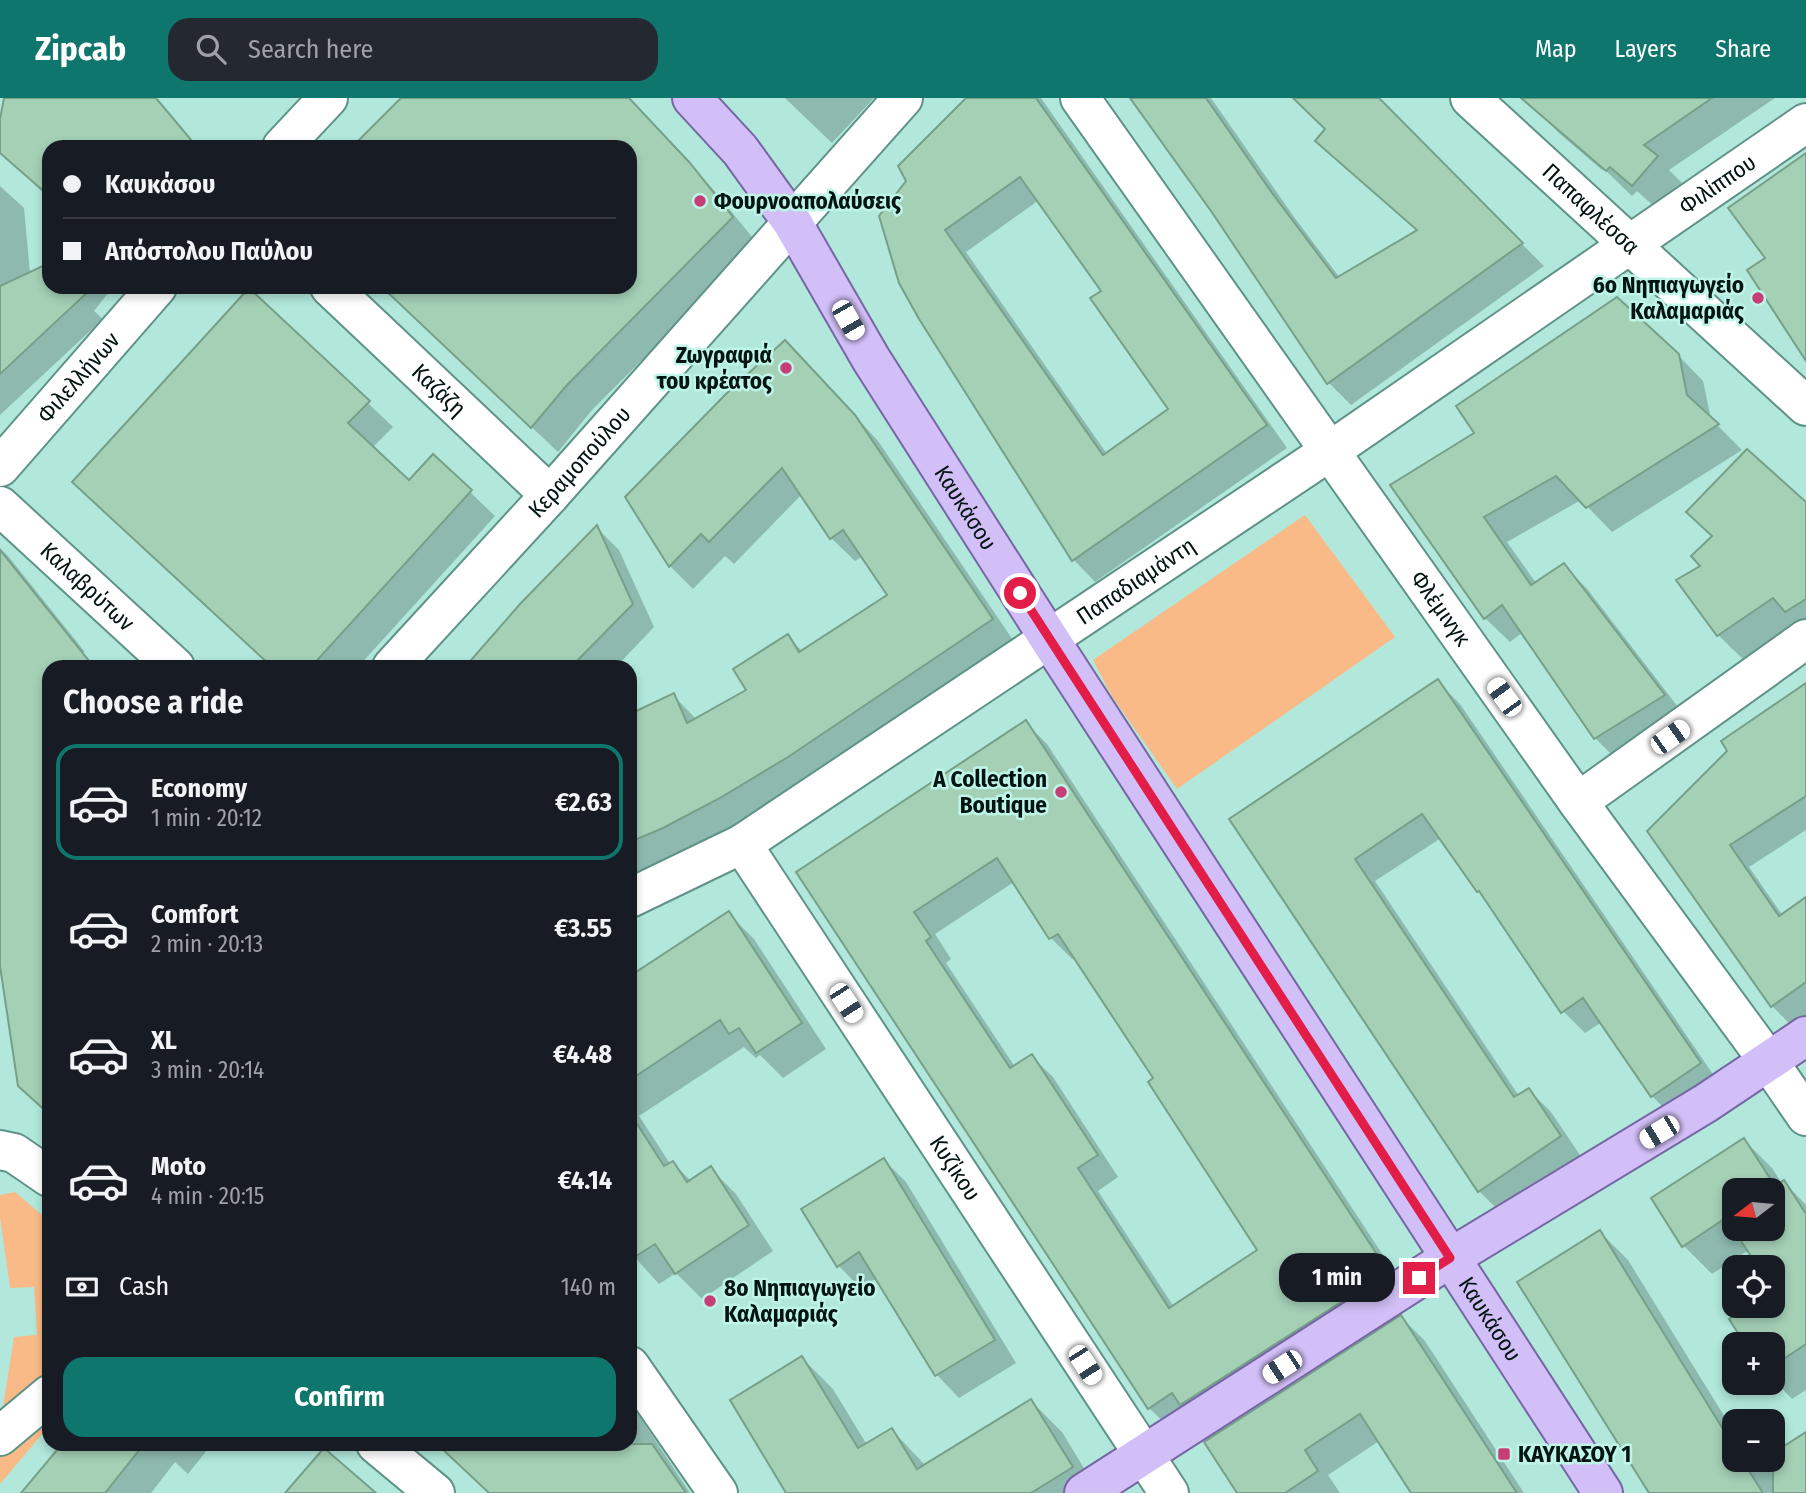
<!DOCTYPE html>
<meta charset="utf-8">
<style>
:root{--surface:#171b24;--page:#242831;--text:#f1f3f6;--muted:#9ea1a6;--line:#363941;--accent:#0f766e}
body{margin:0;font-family:"Fira Sans Condensed",sans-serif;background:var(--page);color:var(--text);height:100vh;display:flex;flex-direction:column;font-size:26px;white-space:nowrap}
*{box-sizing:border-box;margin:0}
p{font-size:23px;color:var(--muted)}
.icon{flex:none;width:38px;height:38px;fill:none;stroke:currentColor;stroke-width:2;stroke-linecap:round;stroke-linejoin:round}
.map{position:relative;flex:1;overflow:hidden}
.side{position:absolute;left:42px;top:562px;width:595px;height:791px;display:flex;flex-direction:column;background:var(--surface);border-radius:21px;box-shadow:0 4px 10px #0003}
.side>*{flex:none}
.top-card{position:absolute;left:42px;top:42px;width:595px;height:154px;border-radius:21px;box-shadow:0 4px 10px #0003;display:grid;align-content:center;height:154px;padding:0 21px;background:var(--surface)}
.needle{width:46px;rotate:254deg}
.buttons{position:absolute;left:1722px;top:1080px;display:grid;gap:14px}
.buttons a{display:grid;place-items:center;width:63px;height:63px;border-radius:14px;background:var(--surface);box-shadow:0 4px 10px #0003;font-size:35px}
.end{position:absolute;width:32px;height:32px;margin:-16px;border:9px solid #e11d48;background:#fff;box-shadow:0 0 0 4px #fff}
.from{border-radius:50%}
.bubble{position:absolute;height:49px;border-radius:21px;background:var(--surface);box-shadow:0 4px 10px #0003;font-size:23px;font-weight:700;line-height:49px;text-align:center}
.car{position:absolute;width:21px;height:42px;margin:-21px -10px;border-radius:9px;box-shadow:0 0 5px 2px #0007;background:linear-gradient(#fff 24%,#345 0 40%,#fff 0 76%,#345 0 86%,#fff 0)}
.top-card b{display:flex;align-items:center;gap:24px;height:66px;font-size:26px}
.top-card b+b{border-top:2px solid var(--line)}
.top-card i{width:18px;height:18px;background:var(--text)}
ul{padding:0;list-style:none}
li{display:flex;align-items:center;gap:21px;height:116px;margin:0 14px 10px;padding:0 7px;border:4px solid transparent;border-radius:21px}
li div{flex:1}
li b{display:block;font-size:26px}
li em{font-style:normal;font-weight:700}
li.on{border-color:var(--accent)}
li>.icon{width:63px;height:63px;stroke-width:1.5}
h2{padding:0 21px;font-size:32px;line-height:84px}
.pay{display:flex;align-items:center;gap:18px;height:77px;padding:0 21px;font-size:26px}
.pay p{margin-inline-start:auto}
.primary-button{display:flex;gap:14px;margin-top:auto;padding:14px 21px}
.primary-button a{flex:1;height:80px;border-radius:21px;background:var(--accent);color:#fff;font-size:28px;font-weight:700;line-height:80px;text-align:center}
header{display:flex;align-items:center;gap:42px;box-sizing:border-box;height:98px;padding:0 35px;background:var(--accent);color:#fff}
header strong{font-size:33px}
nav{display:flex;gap:38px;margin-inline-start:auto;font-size:24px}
.search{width:490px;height:63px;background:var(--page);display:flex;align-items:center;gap:18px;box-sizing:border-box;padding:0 24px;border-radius:21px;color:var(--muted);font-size:26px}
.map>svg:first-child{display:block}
.green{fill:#faba87}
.shadow{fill:#0003;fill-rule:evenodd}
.building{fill:#a4d0b6;stroke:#76a088;stroke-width:2;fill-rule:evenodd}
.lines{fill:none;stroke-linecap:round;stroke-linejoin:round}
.minor-casing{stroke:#5f9388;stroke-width:42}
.major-casing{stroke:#7567a3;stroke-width:42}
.minor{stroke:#fff;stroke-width:38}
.major{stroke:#d2bff7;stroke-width:38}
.route{stroke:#e11d48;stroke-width:9}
.poi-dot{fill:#c73e77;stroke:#bef5e8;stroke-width:2.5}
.labels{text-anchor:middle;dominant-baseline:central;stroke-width:5;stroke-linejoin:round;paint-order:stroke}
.street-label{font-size:23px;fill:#011411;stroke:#bef5e8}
.poi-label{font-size:23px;font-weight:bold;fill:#011411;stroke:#bef5e8;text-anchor:start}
</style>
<header>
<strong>Zipcab</strong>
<div class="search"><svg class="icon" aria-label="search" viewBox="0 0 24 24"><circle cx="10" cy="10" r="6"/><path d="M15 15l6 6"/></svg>Search here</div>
<nav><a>Map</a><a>Layers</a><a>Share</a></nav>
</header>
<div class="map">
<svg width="1806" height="1395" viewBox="0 0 1806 1395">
<rect width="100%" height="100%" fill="#b1e8db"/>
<g class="green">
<path d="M 1305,417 L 1395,539 L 1177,691 L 1111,597 L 1093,562 Z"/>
<path d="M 15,1094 L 49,1123 L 49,1328 L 0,1386 L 0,1328 L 14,1239 L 37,1237 L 34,1189 L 10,1190 L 0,1119 L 0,1097 Z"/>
</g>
<g class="shadow">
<path d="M 6,0 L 156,0 L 198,49 L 49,49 L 49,98 L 0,53 L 0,29 Z"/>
<path d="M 404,0 L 628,0 L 711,89 L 758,146 L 592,312 L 558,354 L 435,238 L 387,189 L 630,189 L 630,49 L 355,49 Z"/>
<path d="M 785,0 L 874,0 L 832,45 Z"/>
<path d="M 970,0 L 1041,0 L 1287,350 L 1095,484 L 1074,462 L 901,185 ZM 1039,102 L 1103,193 L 1170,312 L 1107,356 L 966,154 Z"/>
<path d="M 1132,0 L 1211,0 L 1294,119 L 1340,180 L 1418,134 L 1318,43 L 1327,31 L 1295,0 L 1376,0 L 1544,168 L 1351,307 L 1328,284 L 1212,112 Z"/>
<path d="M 1542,0 L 1775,0 L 1669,72 L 1682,85 L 1658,112 L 1637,93 L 1632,98 L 1603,70 L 1602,72 L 1559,35 L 1534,9 Z"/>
<path d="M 0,88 L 24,110 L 30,175 L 49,167 L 49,189 L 113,189 L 94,213 L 103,221 L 0,317 Z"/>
<path d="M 249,192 L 393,329 L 372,350 L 409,385 L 470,394 L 495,418 L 358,569 L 272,569 L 74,384 Z"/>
<path d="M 1678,257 L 1703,283 L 1711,321 L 1742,352 L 1612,434 L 1581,402 L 1507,444 L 1536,485 L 1564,467 L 1588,492 L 1688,622 L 1620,665 L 1595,640 L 1523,534 L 1510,544 L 1485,520 L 1393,387 Z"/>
<path d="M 809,267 L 878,343 L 1015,545 L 744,722 L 686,753 L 630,776 L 630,617 L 673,597 L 697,622 L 749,592 L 788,539 L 803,554 L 890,498 L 863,458 L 855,463 L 831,440 L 802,396 L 734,466 L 725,458 L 693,491 L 670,468 L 627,399 Z"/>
<path d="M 1806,407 L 1806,532 L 1744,562 L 1718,537 L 1702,468 Z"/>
<path d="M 597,430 L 619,452 L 654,529 L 616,569 L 468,569 Z"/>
<path d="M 0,450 L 8,458 L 85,554 L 0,560 Z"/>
<path d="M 1438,584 L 1460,606 L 1721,988 L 1674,1020 L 1652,998 L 1602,924 L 1585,935 L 1563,913 L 1487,802 L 1478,793 L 1441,740 L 1375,783 L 1519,998 L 1529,992 L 1551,1014 L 1582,1060 L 1501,1115 L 1479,1093 L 1232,721 Z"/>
<path d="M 1806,587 L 1806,732 L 1749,769 L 1783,818 L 1806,801 L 1806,919 L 1793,929 L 1772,908 L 1650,733 Z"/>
<path d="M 1026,625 L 1047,646 L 1400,1183 L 1171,1331 L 1149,1310 L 798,774 ZM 1014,784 L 1051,840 L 1072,861 L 1076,859 L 1156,981 L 1259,1152 L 1174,1209 L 1098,1093 L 1118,1079 L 1053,979 L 1031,958 L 1015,969 L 946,865 L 951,861 L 935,836 Z"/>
<path d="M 728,815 L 754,841 L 826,951 L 783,980 L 760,957 L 756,960 L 744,949 L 639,1018 L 671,1067 L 673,1065 L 691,1083 L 711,1071 L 736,1096 L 773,1153 L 702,1201 L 676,1175 L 659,1186 L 630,1154 L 630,880 Z"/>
<path d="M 1744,1042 L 1772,1070 L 1782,1086 L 1784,1084 L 1806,1107 L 1806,1292 L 1792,1301 L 1773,1281 L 1773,1246 L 1747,1246 L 1731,1222 L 1753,1208 L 1773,1208 L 1773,1195 L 1776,1193 L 1773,1188 L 1773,1169 L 1760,1169 L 1749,1152 L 1712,1176 L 1684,1148 L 1654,1101 ZM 1734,1092 L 1773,1092 L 1773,1130 L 1734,1130 Z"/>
<path d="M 884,1062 L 906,1084 L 1016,1265 L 959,1300 L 937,1277 L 877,1180 L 860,1190 L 838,1167 Z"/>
<path d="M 1600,1134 L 1628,1162 L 1734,1334 L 1734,1362 L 1751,1362 L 1755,1368 L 1766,1362 L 1773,1362 L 1773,1357 L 1806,1336 L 1806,1395 L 1651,1395 Z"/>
<path d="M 1401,1219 L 1425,1243 L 1524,1395 L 1414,1395 L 1379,1343 L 1328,1377 L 1340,1395 L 1239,1395 Z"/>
<path d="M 802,1260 L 833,1291 L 867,1347 L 892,1332 L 926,1368 L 1031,1303 L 1062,1334 L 1099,1395 L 788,1395 Z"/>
<path d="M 630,1304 L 690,1395 L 491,1395 L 439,1346 L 630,1346 Z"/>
<path d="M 61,1346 L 212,1346 L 188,1376 L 175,1364 L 151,1395 L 23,1395 L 60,1350 L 59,1349 Z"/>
</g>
<g class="building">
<path d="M 4,0 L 156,0 L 197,49 L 49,49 L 49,98 L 0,55 L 0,21 Z"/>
<path d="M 401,0 L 629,0 L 690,65 L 733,119 L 567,287 L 531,330 L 382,189 L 630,189 L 630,49 L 352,49 Z"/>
<path d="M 966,0 L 1036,0 L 1267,327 L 1072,463 L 919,221 L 899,185 L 879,118 L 906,83 L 898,68 ZM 1020,79 L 1101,193 L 1090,200 L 1168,311 L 1103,357 L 945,132 Z"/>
<path d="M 1130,0 L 1206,0 L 1272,95 L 1336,180 L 1417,132 L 1315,43 L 1325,31 L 1293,0 L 1379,0 L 1523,145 L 1327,286 L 1211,113 Z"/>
<path d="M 1521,0 L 1712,0 L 1644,47 L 1658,58 L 1632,88 L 1610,69 L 1606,73 Z"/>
<path d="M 1806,55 L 1806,263 L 1747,172 L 1765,160 L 1728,110 Z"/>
<path d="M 49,165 L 49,189 L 93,189 L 0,276 L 0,188 Z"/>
<path d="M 249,190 L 370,303 L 348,325 L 409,382 L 433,356 L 472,392 L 311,569 L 272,569 L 72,384 Z"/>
<path d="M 1617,199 L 1679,256 L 1687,297 L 1719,326 L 1586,410 L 1556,378 L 1484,419 L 1531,487 L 1564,465 L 1665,597 L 1594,641 L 1502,507 L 1484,521 L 1390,387 L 1474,335 L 1456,308 Z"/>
<path d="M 785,242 L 855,317 L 993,521 L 788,659 L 720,700 L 663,730 L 630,744 L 630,616 L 674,595 L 687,625 L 746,592 L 733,571 L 788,536 L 799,554 L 887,497 L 843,432 L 830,441 L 782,370 L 709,444 L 701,436 L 669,469 L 625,399 L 726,296 Z"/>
<path d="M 1747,351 L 1806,404 L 1806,501 L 1785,514 L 1773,500 L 1717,538 L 1676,482 L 1700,468 L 1691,458 L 1712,438 L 1686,414 Z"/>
<path d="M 597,427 L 633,506 L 571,569 L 465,569 L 520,506 Z"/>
<path d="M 0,452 L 94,569 L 49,569 L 49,1016 L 18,988 L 0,868 Z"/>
<path d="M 1438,581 L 1701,965 L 1651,999 L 1583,900 L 1561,915 L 1479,793 L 1477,794 L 1422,716 L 1355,761 L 1514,999 L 1529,990 L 1561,1038 L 1478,1094 L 1229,721 Z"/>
<path d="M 1806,585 L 1806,698 L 1730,747 L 1779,818 L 1806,799 L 1806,884 L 1771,909 L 1647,733 L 1727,653 L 1721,643 Z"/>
<path d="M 1026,622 L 1380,1161 L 1369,1168 L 1377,1181 L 1180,1307 L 1172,1295 L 1148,1311 L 796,774 ZM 997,760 L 1049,841 L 1058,836 L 1153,980 L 1148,984 L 1257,1152 L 1169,1210 L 1078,1070 L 1098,1057 L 1032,956 L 1010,970 L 926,843 L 931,839 L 914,814 Z"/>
<path d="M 729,813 L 802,925 L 756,955 L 739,930 L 729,936 L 720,922 L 630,982 L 630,878 Z"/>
<path d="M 630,1015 L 664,1068 L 673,1063 L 687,1084 L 711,1068 L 749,1127 L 675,1176 L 655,1146 L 630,1162 Z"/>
<path d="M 1744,1040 L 1775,1088 L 1784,1082 L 1806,1116 L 1806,1246 L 1773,1268 L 1773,1246 L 1745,1246 L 1729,1221 L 1750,1208 L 1773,1208 L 1773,1169 L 1758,1169 L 1726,1120 L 1682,1149 L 1651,1100 ZM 1734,1092 L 1773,1092 L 1773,1130 L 1734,1130 Z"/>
<path d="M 884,1060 L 995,1242 L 935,1278 L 859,1154 L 837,1169 L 801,1111 Z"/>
<path d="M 1600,1132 L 1734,1349 L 1734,1362 L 1742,1362 L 1763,1395 L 1649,1395 L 1517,1184 Z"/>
<path d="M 1401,1217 L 1517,1395 L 1411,1395 L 1360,1316 L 1305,1352 L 1318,1373 L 1285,1395 L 1237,1395 L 1204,1344 Z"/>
<path d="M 802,1258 L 858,1350 L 892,1330 L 917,1371 L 1031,1301 L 1073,1369 L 1031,1395 L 786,1395 L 730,1302 Z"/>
<path d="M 1806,1334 L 1806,1395 L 1773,1395 L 1773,1355 Z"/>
<path d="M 62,1346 L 144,1346 L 105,1395 L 21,1395 Z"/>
<path d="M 437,1346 L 652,1346 L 686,1395 L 489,1395 Z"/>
<path d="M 324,1350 L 376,1395 L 285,1395 Z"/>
</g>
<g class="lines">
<defs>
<g id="minor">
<path id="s1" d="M 1080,0 L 1578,704 L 1769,964 L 1806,1018"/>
<path id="s2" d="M 1470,0 L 1806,308"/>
<path d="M 282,49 L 328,0"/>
<path id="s3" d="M 330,189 L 550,397"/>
<path id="s4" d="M 0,369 L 157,189"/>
<path id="s5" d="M 0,408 L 175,569"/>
<path id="s6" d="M 392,569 L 550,397 L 903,0"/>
<path d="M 1578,704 L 1806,541"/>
<path id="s7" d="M 742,746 L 1169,1395"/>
<path id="s8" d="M 630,800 L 742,746 L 1330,353 L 1806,25"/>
<path d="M 0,1052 L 14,1055 L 49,1079"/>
<path d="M 630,1268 L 718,1395"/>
<path d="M 0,1338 L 49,1297"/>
<path d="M 376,1346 L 435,1395"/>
</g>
<g id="major">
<path id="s9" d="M 692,0 L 740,52 L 792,124 L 871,261 L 1050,542 L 1603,1395"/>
<path d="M 1084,1395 L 1450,1160 L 1706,1005 L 1806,938"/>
</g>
</defs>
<use href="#minor" class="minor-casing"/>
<use href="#major" class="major-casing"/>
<use href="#minor" class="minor"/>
<use href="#major" class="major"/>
</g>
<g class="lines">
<path class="route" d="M 1020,495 L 1450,1160 L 1419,1180"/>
</g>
<g class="poi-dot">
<circle cx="700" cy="103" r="7"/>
<circle cx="1758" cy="200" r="7"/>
<circle cx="786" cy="270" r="7"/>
<circle cx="1061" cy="694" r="7"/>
<circle cx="710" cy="1203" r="7"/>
<rect x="1497" y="1349" width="14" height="14" rx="3.5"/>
</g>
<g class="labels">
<g class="street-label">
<text stroke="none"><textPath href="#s8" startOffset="1302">Φιλίππου</textPath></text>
<text stroke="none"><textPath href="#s2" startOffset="164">Παπαφλέσσα</textPath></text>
<text stroke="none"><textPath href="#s4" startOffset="119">Φιλελλήνων</textPath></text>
<text stroke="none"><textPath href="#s3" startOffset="150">Καζάζη</textPath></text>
<text stroke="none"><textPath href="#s6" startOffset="278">Κεραμοπούλου</textPath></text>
<text stroke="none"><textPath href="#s9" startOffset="494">Καυκάσου</textPath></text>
<text stroke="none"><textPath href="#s8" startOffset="598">Παπαδιαμάντη</textPath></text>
<text stroke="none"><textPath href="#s5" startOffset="119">Καλαβρύτων</textPath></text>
<text stroke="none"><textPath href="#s1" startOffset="625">Φλέμινγκ</textPath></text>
<text stroke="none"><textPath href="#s7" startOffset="388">Κυζίκου</textPath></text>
<text stroke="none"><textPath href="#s9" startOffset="1460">Καυκάσου</textPath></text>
</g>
<g class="poi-label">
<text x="714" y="103">Φουρνοαπολαύσεις</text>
<text x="1744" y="187" text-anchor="end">6ο Νηπιαγωγείο<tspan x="1744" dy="26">Καλαμαριάς</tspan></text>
<text x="772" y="257" text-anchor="end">Ζωγραφιά<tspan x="772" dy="26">του κρέατος</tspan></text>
<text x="1047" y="681" text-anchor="end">A Collection<tspan x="1047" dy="26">Boutique</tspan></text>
<text x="724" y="1190">8ο Νηπιαγωγείο<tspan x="724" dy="26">Καλαμαριάς</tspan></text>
<text x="1518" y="1356">ΚΑΥΚΑΣΟΥ 1</text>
</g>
</g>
</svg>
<div class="buttons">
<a><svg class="needle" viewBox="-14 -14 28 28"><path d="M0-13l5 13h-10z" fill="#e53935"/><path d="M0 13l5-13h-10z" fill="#9ea1a6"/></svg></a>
<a><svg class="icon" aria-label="locate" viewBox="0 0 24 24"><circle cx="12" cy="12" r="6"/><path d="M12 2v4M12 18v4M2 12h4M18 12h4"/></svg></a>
<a>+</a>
<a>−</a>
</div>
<i class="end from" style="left:1020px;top:495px"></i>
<i class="end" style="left:1419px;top:1180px"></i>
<div class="bubble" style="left:1279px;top:1155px;width:116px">1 min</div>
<i class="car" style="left:848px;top:222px;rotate:150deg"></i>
<i class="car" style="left:1504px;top:599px;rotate:324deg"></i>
<i class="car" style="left:1670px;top:639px;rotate:55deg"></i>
<i class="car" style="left:846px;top:905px;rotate:147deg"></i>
<i class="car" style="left:1659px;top:1034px;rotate:239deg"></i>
<i class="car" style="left:1085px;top:1267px;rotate:147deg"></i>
<i class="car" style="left:1282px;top:1269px;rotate:237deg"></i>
<div class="top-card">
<b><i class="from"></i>Καυκάσου</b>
<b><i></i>Απόστολου Παύλου</b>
</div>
<section class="side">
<h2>Choose a ride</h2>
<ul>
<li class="on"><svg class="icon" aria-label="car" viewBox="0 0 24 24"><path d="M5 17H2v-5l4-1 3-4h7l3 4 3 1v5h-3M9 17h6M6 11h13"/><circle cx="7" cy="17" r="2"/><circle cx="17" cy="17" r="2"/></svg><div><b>Economy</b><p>1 min · 20:12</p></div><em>€2.63</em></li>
<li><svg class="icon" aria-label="car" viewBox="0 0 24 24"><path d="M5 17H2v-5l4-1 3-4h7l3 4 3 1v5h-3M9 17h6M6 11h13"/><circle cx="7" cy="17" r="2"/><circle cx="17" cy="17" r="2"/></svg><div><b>Comfort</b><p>2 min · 20:13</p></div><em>€3.55</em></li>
<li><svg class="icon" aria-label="car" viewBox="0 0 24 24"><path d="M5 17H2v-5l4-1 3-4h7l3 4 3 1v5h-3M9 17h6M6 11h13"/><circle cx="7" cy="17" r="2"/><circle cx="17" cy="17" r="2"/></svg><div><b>XL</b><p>3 min · 20:14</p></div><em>€4.48</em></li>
<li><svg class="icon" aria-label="car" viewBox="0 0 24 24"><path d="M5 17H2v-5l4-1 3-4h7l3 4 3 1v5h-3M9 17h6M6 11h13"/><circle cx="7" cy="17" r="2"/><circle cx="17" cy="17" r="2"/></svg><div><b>Moto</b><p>4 min · 20:15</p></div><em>€4.14</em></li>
</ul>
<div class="pay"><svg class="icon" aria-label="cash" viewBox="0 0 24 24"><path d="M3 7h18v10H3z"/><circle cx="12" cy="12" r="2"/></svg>Cash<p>140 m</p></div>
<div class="primary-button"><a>Confirm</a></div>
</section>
</div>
